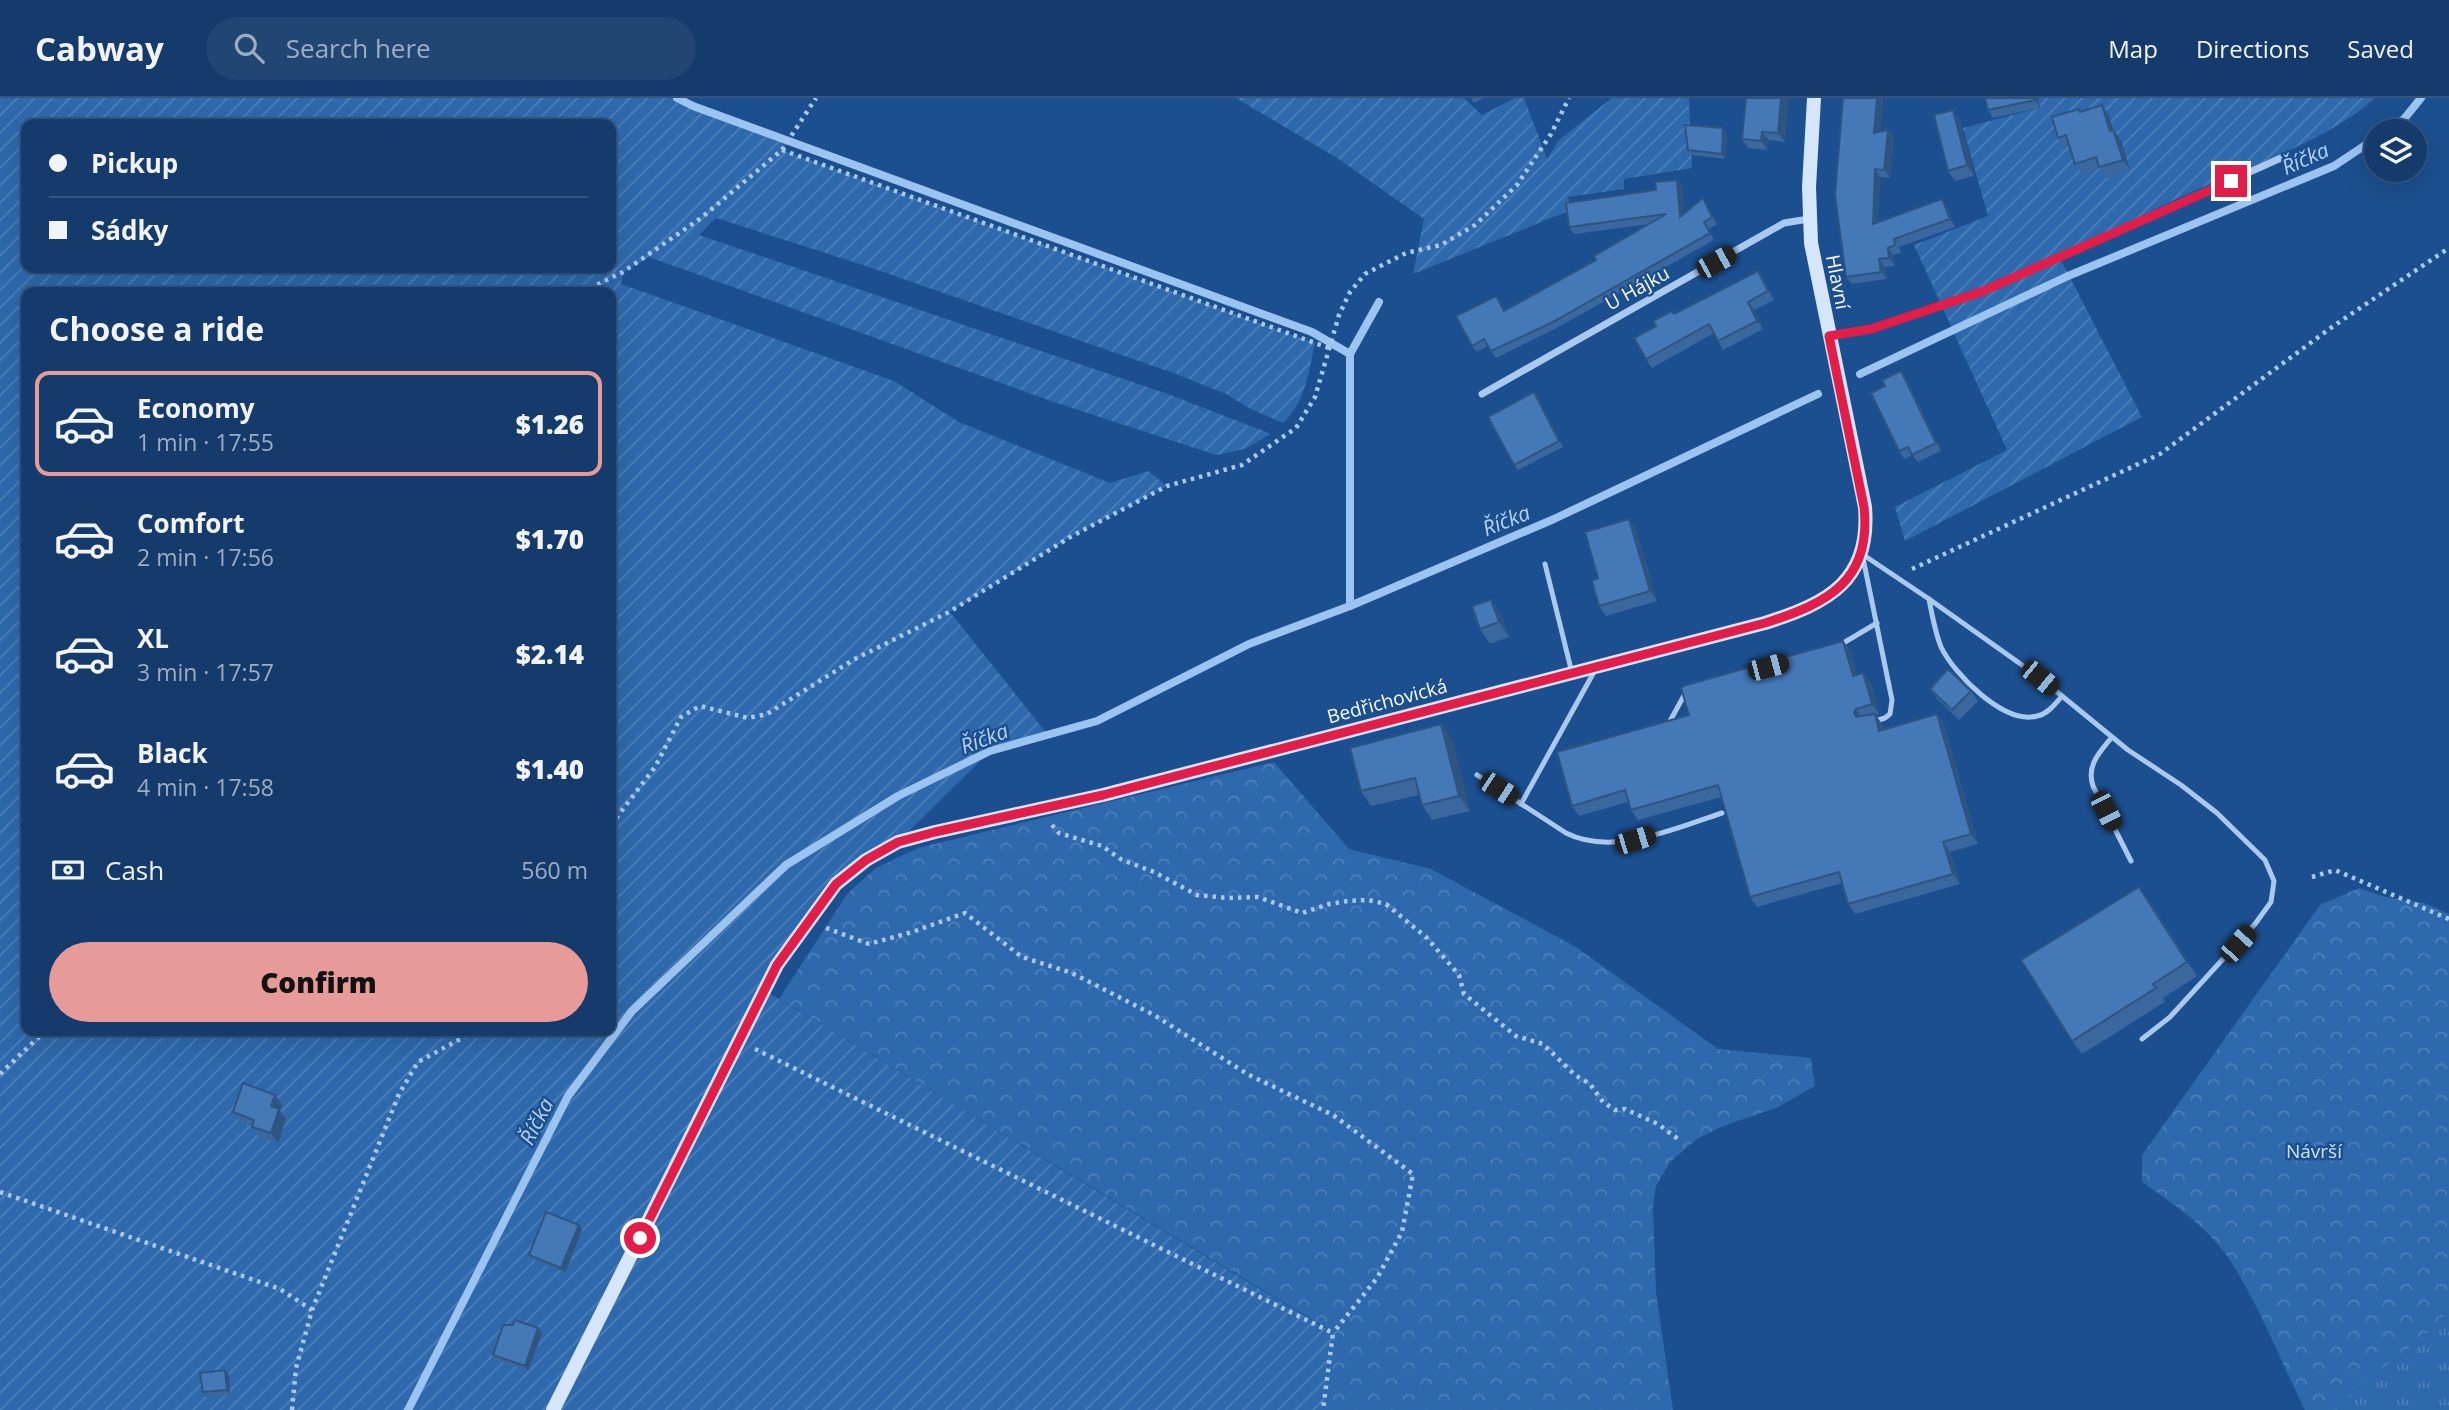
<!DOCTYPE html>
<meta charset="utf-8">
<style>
:root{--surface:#143b6b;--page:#214673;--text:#f1f3f6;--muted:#9dadc1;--line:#33557e;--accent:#e69b98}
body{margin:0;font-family:"Open Sans",sans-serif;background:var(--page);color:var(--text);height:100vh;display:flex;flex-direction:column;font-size:26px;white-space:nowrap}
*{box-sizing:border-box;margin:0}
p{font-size:23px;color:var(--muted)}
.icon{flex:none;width:38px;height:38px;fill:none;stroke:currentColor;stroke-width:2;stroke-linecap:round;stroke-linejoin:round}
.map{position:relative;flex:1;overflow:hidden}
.details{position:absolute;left:21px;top:189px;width:595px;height:749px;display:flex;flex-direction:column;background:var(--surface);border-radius:14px;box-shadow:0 7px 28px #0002,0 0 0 2px var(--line)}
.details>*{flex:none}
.hud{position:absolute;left:21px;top:21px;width:595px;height:154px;border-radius:14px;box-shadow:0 7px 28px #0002,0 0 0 2px var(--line);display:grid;align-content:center;height:154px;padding:0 28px;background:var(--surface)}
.tools{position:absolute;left:2364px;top:21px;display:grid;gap:14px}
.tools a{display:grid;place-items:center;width:63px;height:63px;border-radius:50%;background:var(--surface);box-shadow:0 7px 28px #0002,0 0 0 2px var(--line);font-size:35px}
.end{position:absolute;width:32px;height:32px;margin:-16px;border:9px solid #e11d48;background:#fff;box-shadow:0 0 0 4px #fff}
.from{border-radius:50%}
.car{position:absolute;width:21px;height:42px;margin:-21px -10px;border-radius:9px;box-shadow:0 0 5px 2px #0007;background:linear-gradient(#222 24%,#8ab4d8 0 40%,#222 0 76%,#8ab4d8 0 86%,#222 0)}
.hud b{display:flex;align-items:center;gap:24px;height:66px;font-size:26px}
.hud b+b{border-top:2px solid var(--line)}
.hud i{width:18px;height:18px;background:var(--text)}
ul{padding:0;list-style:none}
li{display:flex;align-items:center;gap:21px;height:105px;margin:0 14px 10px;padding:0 14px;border:4px solid transparent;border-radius:14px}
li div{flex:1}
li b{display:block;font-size:26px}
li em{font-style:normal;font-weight:800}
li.current{border-color:var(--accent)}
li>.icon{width:63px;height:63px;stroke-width:1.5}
h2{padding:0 28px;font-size:32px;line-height:84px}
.pay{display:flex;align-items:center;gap:18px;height:77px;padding:0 28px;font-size:26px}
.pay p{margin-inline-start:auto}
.cta{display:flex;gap:14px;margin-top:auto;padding:14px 28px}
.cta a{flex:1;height:80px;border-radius:42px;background:var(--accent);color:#111;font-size:28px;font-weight:800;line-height:80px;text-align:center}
header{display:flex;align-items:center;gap:42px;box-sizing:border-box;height:98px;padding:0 35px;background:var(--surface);border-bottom:2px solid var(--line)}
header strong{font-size:33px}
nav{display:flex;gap:38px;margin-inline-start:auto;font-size:24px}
.search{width:490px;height:63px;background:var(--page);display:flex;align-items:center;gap:18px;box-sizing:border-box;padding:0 24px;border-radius:38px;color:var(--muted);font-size:26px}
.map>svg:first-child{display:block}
.grass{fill:url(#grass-tufts)}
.forest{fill:url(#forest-crowns)}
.garden{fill:url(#garden-furrows);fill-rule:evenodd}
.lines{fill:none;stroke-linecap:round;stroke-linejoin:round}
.stream{stroke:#9cc4f0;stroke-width:8}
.path{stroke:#a9c9ee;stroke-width:4.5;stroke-dasharray:3.5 5;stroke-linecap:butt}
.lane{stroke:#a9c9ee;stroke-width:5}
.street{stroke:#a9c9ee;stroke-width:7}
.secondary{stroke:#d6e6fa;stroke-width:14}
.wall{fill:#3a679d}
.shaded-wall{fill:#305480}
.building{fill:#4478b7;stroke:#305480;stroke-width:2}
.route{stroke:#e11d48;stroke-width:9}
.labels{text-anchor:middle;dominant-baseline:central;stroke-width:5;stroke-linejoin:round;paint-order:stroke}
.street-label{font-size:19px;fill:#fff;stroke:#1b4f8f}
.park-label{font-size:19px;fill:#cfe3fa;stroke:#1b4f8f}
.water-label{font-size:21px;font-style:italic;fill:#b5d3f5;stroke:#1b4f8f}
</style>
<header>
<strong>Cabway</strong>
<div class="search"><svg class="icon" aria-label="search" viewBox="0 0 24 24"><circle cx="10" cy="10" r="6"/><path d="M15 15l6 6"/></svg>Search here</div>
<nav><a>Map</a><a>Directions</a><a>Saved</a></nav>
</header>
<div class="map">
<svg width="2449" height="1312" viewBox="0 0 2449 1312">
<defs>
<pattern id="grass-tufts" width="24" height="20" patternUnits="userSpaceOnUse" patternTransform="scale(1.75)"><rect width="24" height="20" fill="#2e69ad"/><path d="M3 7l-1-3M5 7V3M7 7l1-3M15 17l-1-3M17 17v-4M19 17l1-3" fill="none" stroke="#4d80b9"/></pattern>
<pattern id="forest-crowns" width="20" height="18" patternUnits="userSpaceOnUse" patternTransform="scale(1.75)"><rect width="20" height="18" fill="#2e69ad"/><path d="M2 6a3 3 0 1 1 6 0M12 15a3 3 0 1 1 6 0" fill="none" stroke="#4d80b9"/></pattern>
<pattern id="garden-furrows" width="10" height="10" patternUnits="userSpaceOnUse" patternTransform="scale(1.75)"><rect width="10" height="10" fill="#2e69ad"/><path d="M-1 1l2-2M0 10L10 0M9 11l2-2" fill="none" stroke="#4d80b9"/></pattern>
</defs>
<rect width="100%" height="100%" fill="#1b4f8f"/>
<path class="grass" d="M 2449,1211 L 2449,1312 L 2339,1312 C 2369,1272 2419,1251 2449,1211 Z"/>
<g class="forest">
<path d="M 1274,664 L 1349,751 L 1431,771 L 1576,849 L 1718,951 L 1811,960 L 1815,988 L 1778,1009 L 1721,1029 L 1697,1041 L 1670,1064 L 1656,1088 L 1653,1108 L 1656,1194 L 1673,1312 L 1323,1312 L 1333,1234 L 779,901 L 847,796 L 876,770 L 918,750 Z"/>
<path d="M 2359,790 L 2385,799 L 2424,805 L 2449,816 L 2449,1211 C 2419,1252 2369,1272 2339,1312 L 2305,1312 C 2281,1264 2257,1202 2227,1158 C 2205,1127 2172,1105 2142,1084 L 2142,1057 L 2320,807 Z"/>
</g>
<g class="garden">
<path d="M 0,0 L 677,0 L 693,8 L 789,43 L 782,52 L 1315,245 C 1309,273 1305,305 1283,325 L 1251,311 L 1226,296 L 1176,276 L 866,168 L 716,120 L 699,137 L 1168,296 L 1271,336 L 1245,351 L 1216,357 L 1054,304 L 649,159 L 624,174 L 621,186 L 894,283 L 959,324 L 1110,385 L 1148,373 L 1167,388 L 1072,438 L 950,514 L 1048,637 L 990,653 L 898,744 L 836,786 L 764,892 L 1333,1235 L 1323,1312 L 0,1312 ZM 26,26 L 611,26 L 611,170 L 26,170 ZM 26,194 L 611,194 L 611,933 L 26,933 Z"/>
<path d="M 1236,0 L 1464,0 L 1482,17 L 1515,0 L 1524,0 L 1547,61 L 1559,42 L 1612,0 L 1689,0 L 1692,70 L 1624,81 L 1624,91 L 1568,99 L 1571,112 L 1413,176 L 1424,121 L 1337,60 Z"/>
<path d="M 2038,0 L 2375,0 C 2332,40 2249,69 2194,93 C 2149,113 2104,138 2060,160 L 2142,319 L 1905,443 L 1895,409 L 2007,352 L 1914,147 L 1988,118 L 1963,30 L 2040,10 Z"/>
</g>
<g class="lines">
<g class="stream">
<path d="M 677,0 L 693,8 L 1312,234 L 1350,256"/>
<path d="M 2386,33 L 2404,21 L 2421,0"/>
<path d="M 1860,276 L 2068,178 L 2334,68 L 2376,40"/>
<path d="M 1350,508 L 1350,256 L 1379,204"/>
<path d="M 408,1312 L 568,998 L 632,913 L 786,767 L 898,698 L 990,653 L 1097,623 L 1249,546 L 1350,508 L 1554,421 L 1818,296"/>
</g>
<g class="path">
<path d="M 782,52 L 1329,250"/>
<path d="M 582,194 L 623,174 L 701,120 L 782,52 L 816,0"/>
<path d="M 1912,471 L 2160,356 L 2332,229 L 2449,150"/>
<path d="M 611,727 L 655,669 L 681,619 L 700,608 L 748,620 L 767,616 L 853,562 L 949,514 L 1072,438 L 1167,388 L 1242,367 L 1296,330 L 1315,299 L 1339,217 L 1350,194 L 1365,176 L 1406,155 L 1441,147 L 1475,127 L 1517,87 L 1551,36 L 1569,0"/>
<path d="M 1052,727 L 1059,735 L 1102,748 L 1122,762 L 1154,774 L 1197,797 L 1228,800 L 1258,799 L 1302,815 L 1329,806 L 1348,803 L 1368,802 L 1386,806 L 1427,840 L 1459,877 L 1464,896 L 1516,938 L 1543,946 L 1575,977 L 1590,986 L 1603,1004 L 1615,1012 L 1625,1011 L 1658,1026 L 1678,1041"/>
<path d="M 2312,779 L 2335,772 L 2449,821"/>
<path d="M 826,830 L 869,846 L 912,834 L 965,815 L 1022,859 L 1072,875 L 1154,917 L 1249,977 L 1333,1017 L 1413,1076 L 1402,1134 L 1377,1180 L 1333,1235"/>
<path d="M 755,951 L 1333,1235 L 1323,1312"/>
<path d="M 0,976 L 45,933"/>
<path d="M 0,1094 L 280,1191 L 312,1212"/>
<path d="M 292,1312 L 296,1270 L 312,1212 L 399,996 L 418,964 L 475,933"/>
</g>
<g class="lane">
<path d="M 1862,456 L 1929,501"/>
<path d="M 1863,460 L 1892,602 L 1890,616 L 1885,620 L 1872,624"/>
<path d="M 1545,466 L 1572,575"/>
<path d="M 1840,547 L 1877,525"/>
<path d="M 2062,598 C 2055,606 2048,616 2037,618 C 2004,627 1954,576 1941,549 C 1935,534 1932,517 1929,501 L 2029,572 L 2040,580 L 2128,652 L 2181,687 L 2217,715 L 2265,762 L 2274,783 L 2271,804 L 2255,826 L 2170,919 L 2142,941"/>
<path d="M 1670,623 L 1687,592"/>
<path d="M 2112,639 C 2100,654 2086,667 2093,688 L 2131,763"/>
<path d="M 1477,677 L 1566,735 C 1613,759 1676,730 1722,715"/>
<path d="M 1521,706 L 1594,574"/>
</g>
<g class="street">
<path d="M 1830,237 L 1871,231 L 1981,194 L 2281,60"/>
<path d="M 1482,296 L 1784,125 L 1809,121"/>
</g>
<path class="secondary" d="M 553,1312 L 777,867 L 836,786 L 866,762 L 898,744 L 935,734 L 1103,697 L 1765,525 C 1828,505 1871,483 1865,409 L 1811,145 L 1809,89 L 1814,0"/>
</g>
<g class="wall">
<path d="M 1471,0 L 1484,0 L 1474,5 Z"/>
<path d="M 1788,0 L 1785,44 L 1769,42 L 1767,52 L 1748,50 L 1742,41 Z"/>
<path d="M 1883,0 L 1880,34 L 1888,32 L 1894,39 L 1890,80 L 1880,79 L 1878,124 L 1947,109 L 1955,129 L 1899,149 L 1901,155 L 1893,157 L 1895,168 L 1885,169 L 1887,181 L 1852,186 L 1846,179 Z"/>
<path d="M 1985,0 L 2038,0 L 2040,10 L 1993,20 L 1988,12 Z"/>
<path d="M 2102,7 L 2109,18 L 2113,32 L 2121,42 L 2130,72 L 2107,80 L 2100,70 L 2082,76 L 2075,66 L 2070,48 L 2065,50 L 2058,40 L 2081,14 Z"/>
<path d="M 1960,22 L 1974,78 L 1955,83 L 1948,73 Z"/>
<path d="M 1723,30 L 1727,35 L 1725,61 L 1692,57 L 1688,52 Z"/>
<path d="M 1677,82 L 1682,88 L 1684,116 L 1703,100 L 1707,107 L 1717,126 L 1708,131 L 1714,142 L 1555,231 L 1496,260 L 1488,248 L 1477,254 L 1472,248 L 1496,198 L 1505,212 L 1596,162 L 1650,126 L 1574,136 L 1569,129 L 1656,92 Z"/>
<path d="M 1764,182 L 1774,202 L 1754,212 L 1763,231 L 1723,252 L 1714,235 L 1652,270 L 1646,261 L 1656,228 L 1674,216 Z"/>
<path d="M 1901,273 L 1906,280 L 1941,353 L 1918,364 L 1912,357 L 1904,361 L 1899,353 L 1885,288 Z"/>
<path d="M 1537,300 L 1563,349 L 1518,372 L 1514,367 Z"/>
<path d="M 1636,431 L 1657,503 L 1606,518 L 1599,508 L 1598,480 Z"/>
<path d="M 1491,502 L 1501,517 L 1509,539 L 1490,546 L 1480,531 Z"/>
<path d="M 1843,543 L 1851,553 L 1857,577 L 1863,575 L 1871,585 L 1879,616 L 1875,617 L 1882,626 L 1883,631 L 1937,616 L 1944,626 L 1978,746 L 1950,754 L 1960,786 L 1855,816 L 1848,806 L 1842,785 L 1757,809 L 1750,799 L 1721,699 L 1638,722 L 1631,712 L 1628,704 L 1579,718 L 1572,708 L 1689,617 Z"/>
<path d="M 1930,591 L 1971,593 L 1978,603 L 1959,622 L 1937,601 Z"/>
<path d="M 1441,626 L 1452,641 L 1470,713 L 1432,722 L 1422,707 L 1419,697 L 1371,708 L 1361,693 Z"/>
<path d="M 2149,802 L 2197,878 L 2163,900 L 2165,904 L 2082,956 L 2072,943 Z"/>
<path d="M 275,997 L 282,1007 L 280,1013 L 286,1021 L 278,1045 L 259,1039 L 252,1028 L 240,1024 L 233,1014 Z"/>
<path d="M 582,1132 L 565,1175 L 533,1162 L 529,1157 Z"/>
<path d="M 513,1227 L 542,1235 L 528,1273 L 496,1262 L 493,1257 Z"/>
<path d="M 229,1277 L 230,1297 L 206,1299 L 203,1294 Z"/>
</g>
<g class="shaded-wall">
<path d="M 1781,0 L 1788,0 L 1785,44 L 1778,35 Z"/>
<path d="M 1877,0 L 1883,0 L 1880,43 L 1874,35 Z"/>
<path d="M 2034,0 L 2038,0 L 2040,10 L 2035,2 Z"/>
<path d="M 2102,7 L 2109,18 L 2117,43 L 2110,33 Z"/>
<path d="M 1953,12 L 1960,22 L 1974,78 L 1967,67 Z"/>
<path d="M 1723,30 L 1727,35 L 1725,61 L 1722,56 Z"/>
<path d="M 1888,32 L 1894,39 L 1890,80 L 1884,72 Z"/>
<path d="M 2113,32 L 2121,42 L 2130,72 L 2123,62 Z"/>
<path d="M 1762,34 L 1769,42 L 1767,52 L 1761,43 Z"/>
<path d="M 1875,71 L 1880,79 L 1878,134 L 1873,126 Z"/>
<path d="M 1677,82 L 1682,88 L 1685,125 L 1680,119 Z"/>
<path d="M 1942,101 L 1947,109 L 1955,129 L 1950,121 Z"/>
<path d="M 1888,150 L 1893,157 L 1895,168 L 1889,160 Z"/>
<path d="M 1879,161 L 1885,169 L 1887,181 L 1881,174 Z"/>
<path d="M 1758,173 L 1764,182 L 1774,202 L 1768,193 Z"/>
<path d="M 1748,204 L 1754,212 L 1763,231 L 1757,223 Z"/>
<path d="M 1901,273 L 1906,280 L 1941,353 L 1936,345 Z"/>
<path d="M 1629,421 L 1636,431 L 1657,503 L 1650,493 Z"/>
<path d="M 1491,502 L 1501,517 L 1509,539 L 1499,524 Z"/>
<path d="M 1843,543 L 1851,553 L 1861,588 L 1853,578 Z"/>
<path d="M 1863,575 L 1871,585 L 1879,616 L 1872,606 Z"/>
<path d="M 1856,611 L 1863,621 L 1861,625 L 1854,615 Z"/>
<path d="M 1875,616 L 1882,626 L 1886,643 L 1879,633 Z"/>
<path d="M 1937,616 L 1944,626 L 1978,746 L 1971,736 Z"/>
<path d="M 1441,626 L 1452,641 L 1470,713 L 1459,698 Z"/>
<path d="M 1943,744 L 1950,754 L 1960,786 L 1953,776 Z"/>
<path d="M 2139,789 L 2149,802 L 2197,878 L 2187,864 Z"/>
<path d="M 275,997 L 282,1007 L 280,1013 L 286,1021 L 278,1045 L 271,1035 L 271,1008 Z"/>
<path d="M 579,1127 L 582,1132 L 565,1175 L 561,1170 Z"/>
<path d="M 538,1230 L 542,1235 L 528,1273 L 525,1268 Z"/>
<path d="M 225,1272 L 229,1277 L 230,1297 L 227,1292 Z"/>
</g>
<g class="building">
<path d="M 1746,0 L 1781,0 L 1778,35 L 1762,34 L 1761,43 L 1742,41 Z"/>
<path d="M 1843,0 L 1877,0 L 1874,35 L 1888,32 L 1884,72 L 1875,71 L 1873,126 L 1942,101 L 1950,121 L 1894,141 L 1895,147 L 1888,150 L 1889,160 L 1879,161 L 1881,174 L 1846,179 L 1835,97 Z"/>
<path d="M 1985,0 L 2034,0 L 2035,2 L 1988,12 Z"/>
<path d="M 2102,7 L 2110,33 L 2113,32 L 2123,62 L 2099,69 L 2096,59 L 2075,66 L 2066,37 L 2058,40 L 2052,19 L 2079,11 L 2080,14 Z"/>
<path d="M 1953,12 L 1967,67 L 1948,73 L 1934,17 Z"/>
<path d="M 1685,27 L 1723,30 L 1722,56 L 1688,52 Z"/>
<path d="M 1677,82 L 1680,119 L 1703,100 L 1712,119 L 1704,124 L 1710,135 L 1551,225 L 1491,253 L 1484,241 L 1472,248 L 1456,218 L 1496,198 L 1504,213 L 1596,162 L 1594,158 L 1666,116 L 1569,129 L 1566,105 L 1656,92 L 1655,84 Z"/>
<path d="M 1758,173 L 1768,193 L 1748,204 L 1757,223 L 1718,243 L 1709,226 L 1646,261 L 1634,240 L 1656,228 L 1653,223 L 1672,213 L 1674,216 Z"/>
<path d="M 1901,273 L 1936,345 L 1912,357 L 1908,349 L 1899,353 L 1871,295 L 1885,288 L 1882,282 Z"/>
<path d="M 1534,294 L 1559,343 L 1514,367 L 1488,319 Z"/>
<path d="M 1629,421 L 1650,493 L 1599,508 L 1592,483 L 1598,480 L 1585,434 Z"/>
<path d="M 1491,502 L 1499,524 L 1480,531 L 1472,508 Z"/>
<path d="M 1843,543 L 1853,578 L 1863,575 L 1872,606 L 1856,611 L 1854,615 L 1856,619 L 1875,616 L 1879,633 L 1937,616 L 1971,736 L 1943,744 L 1953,776 L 1848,806 L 1839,774 L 1750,799 L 1718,687 L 1631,712 L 1625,692 L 1572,708 L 1557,654 L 1689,617 L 1681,590 L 1683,588 Z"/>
<path d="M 1948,571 L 1971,593 L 1952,612 L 1930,591 Z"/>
<path d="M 1441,626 L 1459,698 L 1422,707 L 1415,680 L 1361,693 L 1350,650 Z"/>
<path d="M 2139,789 L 2187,864 L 2153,886 L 2156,890 L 2072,943 L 2021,862 Z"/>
<path d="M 243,985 L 275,997 L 271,1008 L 279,1011 L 271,1035 L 252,1029 L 254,1022 L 233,1014 Z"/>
<path d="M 546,1114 L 579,1127 L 561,1170 L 529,1157 Z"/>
<path d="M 515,1222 L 538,1230 L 525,1268 L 493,1257 L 503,1227 L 513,1227 Z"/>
<path d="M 225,1272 L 227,1292 L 203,1294 L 200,1275 Z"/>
</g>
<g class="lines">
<path class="route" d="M 640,1140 L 777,867 L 836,786 L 866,762 L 898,744 L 935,734 L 1103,697 L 1765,525 C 1828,505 1872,483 1864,409 L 1829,238 L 1871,231 L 1981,194 L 2231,83"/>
</g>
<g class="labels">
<g class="street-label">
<text transform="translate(1838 184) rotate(79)">Hlavní</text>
<text transform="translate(1637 190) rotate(-29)">U Hájku</text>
<text transform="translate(1387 603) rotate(-15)">Bedřichovická</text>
</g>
<g class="park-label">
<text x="2314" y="1053">Návrší</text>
</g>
<g class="water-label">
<text transform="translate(2305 60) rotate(-24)">Říčka</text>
<text transform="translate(1506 422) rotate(-22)">Říčka</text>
<text transform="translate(984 640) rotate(-21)">Říčka</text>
<text transform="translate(536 1023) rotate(-63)">Říčka</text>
</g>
</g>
</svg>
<div class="tools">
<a><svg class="icon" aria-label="layers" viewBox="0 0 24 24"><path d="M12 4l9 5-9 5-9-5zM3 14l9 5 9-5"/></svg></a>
</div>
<i class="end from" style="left:640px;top:1140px"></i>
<i class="end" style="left:2231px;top:83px"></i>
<i class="car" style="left:1716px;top:164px;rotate:61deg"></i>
<i class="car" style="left:1768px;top:569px;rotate:75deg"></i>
<i class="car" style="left:2040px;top:580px;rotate:129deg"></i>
<i class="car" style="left:1499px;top:691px;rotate:123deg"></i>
<i class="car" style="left:2106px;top:713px;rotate:153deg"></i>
<i class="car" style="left:1635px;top:742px;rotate:73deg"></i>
<i class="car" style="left:2238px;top:846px;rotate:42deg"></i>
<div class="hud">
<b><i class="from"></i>Pickup</b>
<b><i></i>Sádky</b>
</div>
<section class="details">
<h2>Choose a ride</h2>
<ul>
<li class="current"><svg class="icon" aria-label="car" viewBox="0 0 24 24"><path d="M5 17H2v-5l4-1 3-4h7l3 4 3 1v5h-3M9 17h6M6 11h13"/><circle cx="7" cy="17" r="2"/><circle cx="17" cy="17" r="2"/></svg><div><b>Economy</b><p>1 min · 17:55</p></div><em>$1.26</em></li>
<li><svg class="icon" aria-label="car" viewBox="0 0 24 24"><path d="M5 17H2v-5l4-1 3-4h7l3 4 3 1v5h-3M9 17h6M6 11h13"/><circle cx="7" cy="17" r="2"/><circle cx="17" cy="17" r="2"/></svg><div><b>Comfort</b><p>2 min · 17:56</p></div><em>$1.70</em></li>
<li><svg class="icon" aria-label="car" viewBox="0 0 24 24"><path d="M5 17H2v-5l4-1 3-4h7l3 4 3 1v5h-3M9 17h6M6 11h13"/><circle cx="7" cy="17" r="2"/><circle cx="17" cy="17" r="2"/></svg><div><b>XL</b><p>3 min · 17:57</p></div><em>$2.14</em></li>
<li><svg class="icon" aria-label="car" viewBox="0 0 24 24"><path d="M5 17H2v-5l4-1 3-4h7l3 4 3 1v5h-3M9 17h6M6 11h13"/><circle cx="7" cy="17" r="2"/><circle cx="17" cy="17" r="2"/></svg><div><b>Black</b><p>4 min · 17:58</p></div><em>$1.40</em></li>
</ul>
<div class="pay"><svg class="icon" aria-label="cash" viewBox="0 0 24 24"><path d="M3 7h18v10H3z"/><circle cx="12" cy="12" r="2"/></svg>Cash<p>560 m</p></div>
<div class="cta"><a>Confirm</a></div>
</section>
</div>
